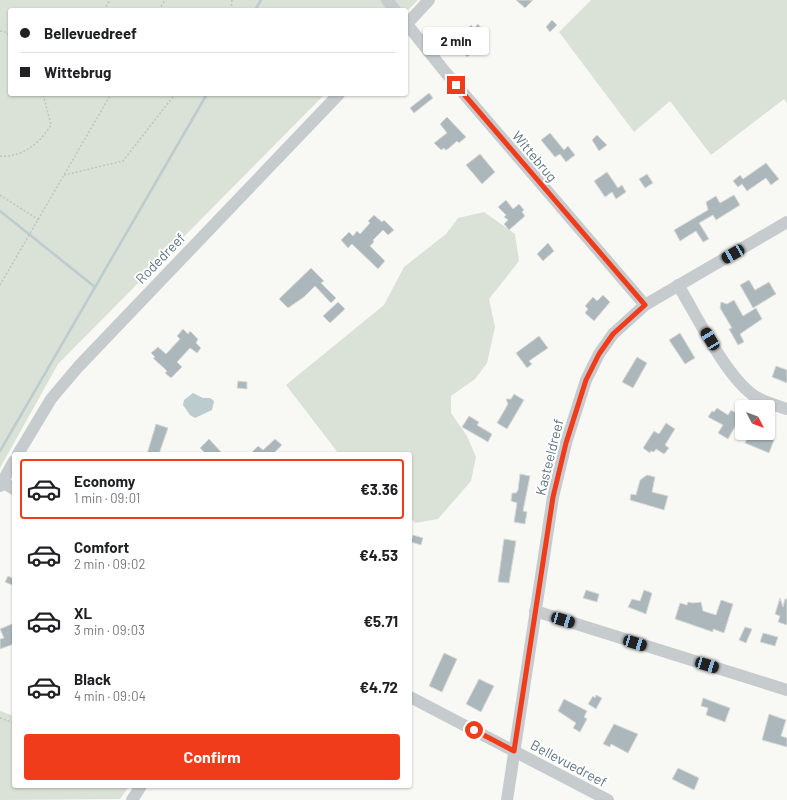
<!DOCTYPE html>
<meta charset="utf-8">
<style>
:root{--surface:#fff;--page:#f6f6f6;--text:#202124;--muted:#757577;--line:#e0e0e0;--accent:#f13c1c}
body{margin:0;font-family:Barlow,sans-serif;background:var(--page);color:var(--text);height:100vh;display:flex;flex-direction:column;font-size:15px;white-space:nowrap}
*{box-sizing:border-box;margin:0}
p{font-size:13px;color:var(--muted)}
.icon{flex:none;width:22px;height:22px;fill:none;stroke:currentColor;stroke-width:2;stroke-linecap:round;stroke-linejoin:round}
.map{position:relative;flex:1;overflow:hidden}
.sheet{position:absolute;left:12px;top:452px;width:400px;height:336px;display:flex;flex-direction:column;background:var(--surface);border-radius:4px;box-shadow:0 1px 3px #0004}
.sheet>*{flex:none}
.hud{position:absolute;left:8px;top:8px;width:400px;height:88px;border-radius:4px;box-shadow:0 1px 3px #0004;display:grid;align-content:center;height:88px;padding:0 12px;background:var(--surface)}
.needle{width:26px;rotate:131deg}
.buttons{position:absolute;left:735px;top:400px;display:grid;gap:8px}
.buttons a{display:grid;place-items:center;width:40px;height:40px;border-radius:4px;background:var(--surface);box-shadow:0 1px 3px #0004;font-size:20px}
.end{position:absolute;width:18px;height:18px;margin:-9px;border:5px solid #f13c1c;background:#fff;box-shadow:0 0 0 2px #fff}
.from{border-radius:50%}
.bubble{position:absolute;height:28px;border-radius:4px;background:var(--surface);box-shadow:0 1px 3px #0004;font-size:13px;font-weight:700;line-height:28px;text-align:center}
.car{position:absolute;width:12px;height:24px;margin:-12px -6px;border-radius:5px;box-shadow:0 0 3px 1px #0007;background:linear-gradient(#222 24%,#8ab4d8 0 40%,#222 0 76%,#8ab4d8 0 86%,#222 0)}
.hud b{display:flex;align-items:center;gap:14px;height:38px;font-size:15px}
.hud b+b{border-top:1px solid var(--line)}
.hud i{width:10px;height:10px;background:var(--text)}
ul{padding:7px 0 0;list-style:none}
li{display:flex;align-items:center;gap:12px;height:60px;margin:0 8px 6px;padding:0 4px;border:2px solid transparent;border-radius:4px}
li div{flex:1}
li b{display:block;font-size:15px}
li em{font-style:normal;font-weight:700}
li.selected{border-color:var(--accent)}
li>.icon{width:36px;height:36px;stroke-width:1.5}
.primary-button{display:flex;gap:8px;margin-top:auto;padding:8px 12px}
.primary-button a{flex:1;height:46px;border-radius:4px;background:var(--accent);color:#fff;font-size:16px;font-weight:700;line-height:46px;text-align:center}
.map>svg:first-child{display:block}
.green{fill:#dae1d6}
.water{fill:#bccbce}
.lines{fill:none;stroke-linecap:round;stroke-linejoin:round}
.stream{stroke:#bccbce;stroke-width:2.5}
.building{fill:#acb7bb;stroke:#dadad8}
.path{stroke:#bfc3c4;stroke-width:1.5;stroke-dasharray:2 2;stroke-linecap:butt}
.minor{stroke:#c6cbce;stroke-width:12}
.route{stroke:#f13c1c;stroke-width:5}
.labels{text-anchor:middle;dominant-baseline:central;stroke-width:4;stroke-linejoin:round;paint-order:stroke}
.street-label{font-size:14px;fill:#617783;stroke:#fff}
</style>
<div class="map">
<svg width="787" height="800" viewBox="0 0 787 800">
<rect width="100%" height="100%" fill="#f8f8f5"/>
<g class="green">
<path d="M 0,0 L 418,0 L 406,12 L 406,10 L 10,10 L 10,94 L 325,94 L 58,364 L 0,468 Z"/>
<path d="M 591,0 L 787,0 L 787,103 L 784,99 L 711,155 L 670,101 L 634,132 L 559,32 Z"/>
<path d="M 484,212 L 515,234 L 519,261 L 489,299 L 495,327 L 487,363 L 475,379 L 451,396 L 451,413 L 467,436 L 476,457 L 471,481 L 438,519 L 415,523 L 410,517 L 410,454 L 339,454 L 286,385 L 384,305 L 404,267 L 446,234 L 458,218 Z"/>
<path d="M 0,711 L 14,716 L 14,786 L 129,786 L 120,799 L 0,800 Z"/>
</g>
<path class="water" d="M 193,393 L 203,398 L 210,398 L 214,401 L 212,410 L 195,418 L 190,415 L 183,405 L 184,400 Z"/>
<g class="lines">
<g class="stream">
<path d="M 255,10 L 261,0"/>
<path d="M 0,211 L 95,287"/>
<path d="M 0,451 L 207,94"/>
</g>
</g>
<g class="building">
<path d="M 516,0 L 533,0 L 525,8 Z"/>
<path d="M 552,20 L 557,25 L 550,32 L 546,27 Z"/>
<path d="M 478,24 L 483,30 L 468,47 L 473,52 L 467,57 L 452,40 L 458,34 L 460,35 L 462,34 L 471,25 L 474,28 Z"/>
<path d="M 429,93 L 433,98 L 414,113 L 410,108 Z"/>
<path d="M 447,117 L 466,137 L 459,143 L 457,141 L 448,149 L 445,150 L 444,148 L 441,150 L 434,143 L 447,133 L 440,124 Z"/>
<path d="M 550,133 L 564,150 L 568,146 L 575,155 L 566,162 L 560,154 L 555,157 L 541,140 Z"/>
<path d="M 597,135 L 607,145 L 599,151 L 592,140 Z"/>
<path d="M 480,154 L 495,172 L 482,184 L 466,165 Z"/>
<path d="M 766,163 L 779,179 L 771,185 L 766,178 L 747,191 L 742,184 L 738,187 L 733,181 L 740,175 L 743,179 Z"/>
<path d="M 607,172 L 618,188 L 622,185 L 626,192 L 616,199 L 612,192 L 605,197 L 594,181 Z"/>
<path d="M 647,174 L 653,183 L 645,188 L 639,179 Z"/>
<path d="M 734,195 L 740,205 L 716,220 L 713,215 L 699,223 L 709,239 L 703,242 L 696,231 L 680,241 L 674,230 L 708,210 L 706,202 L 716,196 L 720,203 Z"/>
<path d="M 506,200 L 513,209 L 519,204 L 524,210 L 522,212 L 525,216 L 509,230 L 504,224 L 508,220 L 504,217 L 506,215 L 498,207 Z"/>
<path d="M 374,215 L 382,222 L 384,220 L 394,230 L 388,235 L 383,230 L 373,240 L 374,242 L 370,246 L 385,261 L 378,269 L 352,244 L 348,248 L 341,240 L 349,232 L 353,236 L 357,231 L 360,234 L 370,223 L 368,221 Z"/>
<path d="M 548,243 L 554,251 L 543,261 L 537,254 Z"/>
<path d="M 311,268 L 324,281 L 321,283 L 336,298 L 331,303 L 315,286 L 304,297 L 288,308 L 279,299 Z"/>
<path d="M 749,280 L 755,290 L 769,282 L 776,294 L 753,308 L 740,285 Z"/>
<path d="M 603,295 L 610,302 L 594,321 L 585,313 L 588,309 L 585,306 L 593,297 L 597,301 Z"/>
<path d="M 734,300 L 743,316 L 756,308 L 762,319 L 740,334 L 744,342 L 738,345 L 729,329 L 732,328 L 720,308 L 721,302 L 727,304 Z"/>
<path d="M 338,302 L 345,309 L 330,323 L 323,316 Z"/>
<path d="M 183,329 L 188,334 L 190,331 L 198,339 L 196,343 L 201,348 L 197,353 L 190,348 L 177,362 L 182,367 L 171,378 L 165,373 L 167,371 L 153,358 L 155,357 L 151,353 L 158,347 L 166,354 L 180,339 L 177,336 Z"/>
<path d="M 680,333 L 695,358 L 685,364 L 669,340 Z"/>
<path d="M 539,336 L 548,348 L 529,361 L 532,364 L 527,368 L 516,353 Z"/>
<path d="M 637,357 L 647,363 L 633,388 L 622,382 Z"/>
<path d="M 776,366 L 787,370 L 787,383 L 772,377 Z"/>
<path d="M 238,381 L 247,382 L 247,389 L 237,388 Z"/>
<path d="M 514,394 L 524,400 L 507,429 L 497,423 L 508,404 L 506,399 L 511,399 Z"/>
<path d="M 717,408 L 728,415 L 731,410 L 741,416 L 728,439 L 718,433 L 723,425 L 708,417 L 712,411 L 714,412 Z"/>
<path d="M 469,416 L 479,422 L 477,425 L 492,434 L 488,442 L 462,427 Z"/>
<path d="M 666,423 L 675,429 L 665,445 L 669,448 L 664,454 L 656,449 L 654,452 L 651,451 L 650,453 L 643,448 L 654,431 L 659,434 Z"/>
<path d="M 156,424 L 168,428 L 159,454 L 147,454 Z"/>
<path d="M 750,433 L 757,433 L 774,440 L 769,453 L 745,443 Z"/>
<path d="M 209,439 L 223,454 L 206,454 L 200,448 Z"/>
<path d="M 275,439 L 282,445 L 273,454 L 250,454 L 258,446 L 263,450 Z"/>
<path d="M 520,474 L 530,476 L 523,511 L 527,512 L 525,524 L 514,522 L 517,503 L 511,501 L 512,493 L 516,493 L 518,490 Z"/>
<path d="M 647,475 L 655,477 L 652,492 L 668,496 L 664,510 L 630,500 L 631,494 L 636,495 L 640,480 Z"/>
<path d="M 413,535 L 423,538 L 421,545 L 411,542 Z"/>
<path d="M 504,539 L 516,541 L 509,583 L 498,582 Z"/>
<path d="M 8,576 L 14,579 L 14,586 L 5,582 Z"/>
<path d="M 586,590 L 599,594 L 597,602 L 583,598 Z"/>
<path d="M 644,590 L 652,593 L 646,614 L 628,607 L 632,599 L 640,601 Z"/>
<path d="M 780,598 L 783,607 L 785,599 L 787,599 L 787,625 L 778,622 L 780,616 L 775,614 Z"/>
<path d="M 721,600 L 733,604 L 724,633 L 713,629 L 713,632 L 675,619 L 680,603 L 687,605 L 688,602 L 693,603 L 701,602 L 703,611 L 716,615 Z"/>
<path d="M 14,623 L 14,644 L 0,649 L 0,639 L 4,638 L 0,629 Z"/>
<path d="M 745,627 L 752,629 L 746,643 L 739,640 Z"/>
<path d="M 763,633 L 778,637 L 775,646 L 760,642 Z"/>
<path d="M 444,653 L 457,659 L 442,692 L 429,686 Z"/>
<path d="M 479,679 L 494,686 L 481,712 L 466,704 Z"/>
<path d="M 596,695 L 602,698 L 596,709 L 588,704 L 593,696 L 595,698 Z"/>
<path d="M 703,698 L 730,708 L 725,722 L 706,715 L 708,708 L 701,706 Z"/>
<path d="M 564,699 L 587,711 L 584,717 L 587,719 L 580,732 L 573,728 L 576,723 L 558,711 Z"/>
<path d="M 769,714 L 786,720 L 781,736 L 787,738 L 787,747 L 762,740 Z"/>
<path d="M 614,724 L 638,734 L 628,753 L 611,744 L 610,747 L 603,744 Z"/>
<path d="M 678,768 L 699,778 L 694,790 L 672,779 Z"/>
</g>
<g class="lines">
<g class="path">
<path d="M 104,10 L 110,0"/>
<path d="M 159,10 L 165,0"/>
<path d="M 231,10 L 232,0"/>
<path d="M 0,31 L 6,32 L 10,36"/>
<path d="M 0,156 C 22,158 40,143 51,125 L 43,94"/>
<path d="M 64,175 L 123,161 L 175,94"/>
<path d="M 0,195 L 39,220"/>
<path d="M 0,285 L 111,94"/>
<path d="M 0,718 L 14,723"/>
</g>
<g class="minor">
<path d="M 387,0 L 395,10"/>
<path d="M 406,23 L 446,73 L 645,305"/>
<path d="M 406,25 L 429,0"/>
<path d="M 678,285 C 697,316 725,375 753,395 C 763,402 775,405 787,409"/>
<path d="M 18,454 L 51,399 L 78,367 L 339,94"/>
<path d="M 2,482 L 14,489"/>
<path d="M 0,486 L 14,461"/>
<path d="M 535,611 L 787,690"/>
<path d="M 410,697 L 608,800"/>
<path d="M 132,800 L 141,786"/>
<path d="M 507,800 L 553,497 L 566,443 L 586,380 L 599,354 L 613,334 L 645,305 L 787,222"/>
</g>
</g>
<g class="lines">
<path class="route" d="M 456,85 L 645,305 L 613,334 L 599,354 L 586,380 L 566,443 L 553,497 L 514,751 L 474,730"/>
</g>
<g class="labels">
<g class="street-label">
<text transform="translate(535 156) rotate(50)">Wittebrug</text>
<text transform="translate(160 258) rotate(-46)">Rodedreef</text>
<text transform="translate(549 457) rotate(-76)">Kasteeldreef</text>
<text transform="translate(569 763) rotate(28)">Bellevuedreef</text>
</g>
</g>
</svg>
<div class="buttons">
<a><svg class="needle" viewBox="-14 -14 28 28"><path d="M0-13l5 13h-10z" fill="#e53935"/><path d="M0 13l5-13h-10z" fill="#757577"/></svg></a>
</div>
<i class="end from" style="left:474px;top:730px"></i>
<i class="end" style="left:456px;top:85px"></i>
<div class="bubble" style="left:423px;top:27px;width:66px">2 min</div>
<i class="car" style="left:733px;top:254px;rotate:240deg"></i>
<i class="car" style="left:710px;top:339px;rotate:329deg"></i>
<i class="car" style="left:563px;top:620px;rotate:107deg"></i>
<i class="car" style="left:635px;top:643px;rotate:107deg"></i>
<i class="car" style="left:707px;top:665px;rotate:107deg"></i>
<div class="hud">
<b><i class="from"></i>Bellevuedreef</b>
<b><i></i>Wittebrug</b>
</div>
<section class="sheet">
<ul>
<li class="selected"><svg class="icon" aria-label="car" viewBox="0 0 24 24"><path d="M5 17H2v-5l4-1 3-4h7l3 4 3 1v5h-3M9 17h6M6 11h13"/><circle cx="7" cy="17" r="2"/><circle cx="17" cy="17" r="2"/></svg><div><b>Economy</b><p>1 min · 09:01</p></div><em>€3.36</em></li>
<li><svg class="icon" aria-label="car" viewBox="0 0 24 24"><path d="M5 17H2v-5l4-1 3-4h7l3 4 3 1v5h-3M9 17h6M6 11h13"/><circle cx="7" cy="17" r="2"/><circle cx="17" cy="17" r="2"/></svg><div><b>Comfort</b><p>2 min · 09:02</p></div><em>€4.53</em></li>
<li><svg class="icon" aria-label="car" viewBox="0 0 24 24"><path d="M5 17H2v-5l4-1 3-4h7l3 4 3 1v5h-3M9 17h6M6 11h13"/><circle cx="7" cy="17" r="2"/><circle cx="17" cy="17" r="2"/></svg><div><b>XL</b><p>3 min · 09:03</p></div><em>€5.71</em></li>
<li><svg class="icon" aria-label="car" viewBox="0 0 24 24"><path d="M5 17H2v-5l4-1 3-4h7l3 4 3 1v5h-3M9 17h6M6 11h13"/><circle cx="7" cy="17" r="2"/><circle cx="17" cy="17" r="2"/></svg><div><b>Black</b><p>4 min · 09:04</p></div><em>€4.72</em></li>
</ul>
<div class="primary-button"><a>Confirm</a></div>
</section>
</div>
